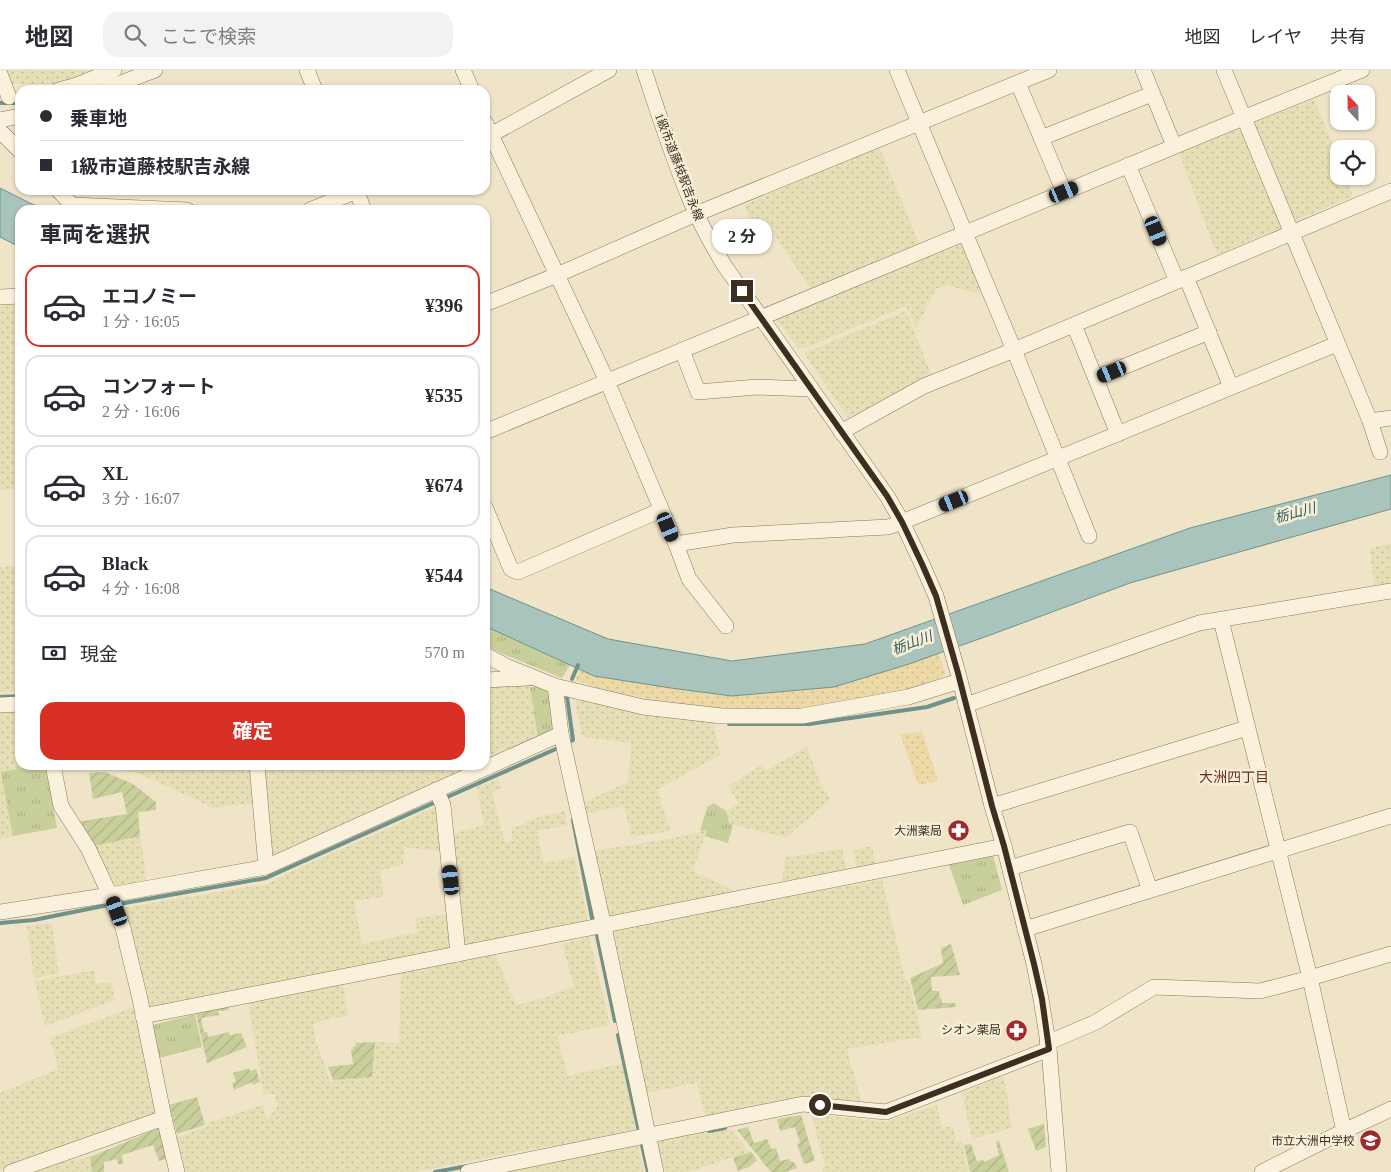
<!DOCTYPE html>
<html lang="ja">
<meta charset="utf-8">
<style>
:root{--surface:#fff;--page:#f2f2f3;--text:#2b2b33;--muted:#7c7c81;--line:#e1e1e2;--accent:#d93025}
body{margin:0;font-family:"Times New Roman","Noto Sans JP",serif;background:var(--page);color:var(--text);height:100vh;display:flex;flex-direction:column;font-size:19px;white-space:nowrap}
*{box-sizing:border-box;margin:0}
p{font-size:16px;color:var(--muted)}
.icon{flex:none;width:28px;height:28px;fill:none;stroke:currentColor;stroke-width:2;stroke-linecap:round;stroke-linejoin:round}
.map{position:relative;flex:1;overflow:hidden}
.drawer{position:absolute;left:15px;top:135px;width:475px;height:565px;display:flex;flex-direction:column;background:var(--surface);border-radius:15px;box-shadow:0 1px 4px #0004}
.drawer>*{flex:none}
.hud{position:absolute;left:15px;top:15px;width:475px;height:110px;border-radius:15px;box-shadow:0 1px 4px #0004;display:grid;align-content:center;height:110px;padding:0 25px;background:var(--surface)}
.needle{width:32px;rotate:338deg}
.fabs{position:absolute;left:1330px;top:15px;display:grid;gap:10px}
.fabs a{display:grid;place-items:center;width:45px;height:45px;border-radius:10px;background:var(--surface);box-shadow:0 1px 4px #0004;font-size:25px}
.end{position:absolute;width:22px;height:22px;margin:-11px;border:6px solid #3d2e20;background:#fff;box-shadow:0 0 0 2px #fff}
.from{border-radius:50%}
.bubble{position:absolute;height:35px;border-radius:15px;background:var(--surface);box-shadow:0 1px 4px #0004;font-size:16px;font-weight:700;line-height:35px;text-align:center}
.car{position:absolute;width:15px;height:30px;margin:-15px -8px;border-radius:6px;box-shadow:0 0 4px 1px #0007;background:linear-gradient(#222 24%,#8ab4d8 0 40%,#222 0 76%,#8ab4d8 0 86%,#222 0)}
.hud b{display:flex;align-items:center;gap:18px;height:48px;font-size:19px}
.hud b+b{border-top:1px solid var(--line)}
.hud i{width:12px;height:12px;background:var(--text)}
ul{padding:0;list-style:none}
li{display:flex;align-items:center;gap:15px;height:82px;margin:0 10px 8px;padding:0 15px;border:2px solid var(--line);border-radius:15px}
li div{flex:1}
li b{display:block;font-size:19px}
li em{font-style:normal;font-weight:700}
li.selected{border-color:var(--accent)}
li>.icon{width:45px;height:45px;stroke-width:1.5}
h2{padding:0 25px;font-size:22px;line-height:60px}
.pay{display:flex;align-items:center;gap:12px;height:55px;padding:0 25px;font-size:19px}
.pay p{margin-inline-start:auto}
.primary-button{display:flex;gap:10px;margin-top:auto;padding:10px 25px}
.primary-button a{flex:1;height:58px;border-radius:15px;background:var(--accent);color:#fff;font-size:20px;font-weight:700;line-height:58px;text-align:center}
header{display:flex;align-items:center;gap:30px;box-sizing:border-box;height:70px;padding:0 25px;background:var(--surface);border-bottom:1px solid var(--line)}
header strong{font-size:24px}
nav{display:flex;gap:28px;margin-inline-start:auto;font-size:18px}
.search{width:350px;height:45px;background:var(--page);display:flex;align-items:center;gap:12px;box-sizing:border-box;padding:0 18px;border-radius:15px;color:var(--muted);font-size:19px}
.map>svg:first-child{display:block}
.farmland{fill:url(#farmland-dots)}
.grass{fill:url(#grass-tufts)}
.sand{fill:url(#sand-dots)}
.garden{fill:url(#garden-furrows)}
.water{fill:#a9c4bc;stroke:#6f938a}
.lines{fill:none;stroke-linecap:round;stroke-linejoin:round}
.stream{stroke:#6f938a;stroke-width:4}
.minor-casing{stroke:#8d765c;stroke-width:16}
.minor{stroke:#faf1dc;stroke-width:15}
.route{stroke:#3d2e20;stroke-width:6}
.labels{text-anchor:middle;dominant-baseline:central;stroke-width:5;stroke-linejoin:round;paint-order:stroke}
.street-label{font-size:12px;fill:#3d2e20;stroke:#f7eed8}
.poi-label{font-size:12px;fill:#3d2e20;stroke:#f7eed8;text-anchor:end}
.water-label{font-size:14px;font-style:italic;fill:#2f5d5a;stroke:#f7eed8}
.neighbourhood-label{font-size:14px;fill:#6b2e1e;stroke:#f7eed8}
</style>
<header>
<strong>地図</strong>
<div class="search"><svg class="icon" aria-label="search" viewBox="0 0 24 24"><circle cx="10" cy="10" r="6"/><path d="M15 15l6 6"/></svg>ここで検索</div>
<nav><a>地図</a><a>レイヤ</a><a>共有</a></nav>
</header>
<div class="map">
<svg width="1391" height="1102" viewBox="0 0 1391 1102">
<defs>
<pattern id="farmland-dots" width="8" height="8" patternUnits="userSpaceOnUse" patternTransform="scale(1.25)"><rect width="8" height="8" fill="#e6deb5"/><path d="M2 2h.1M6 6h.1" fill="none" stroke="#c6bf9b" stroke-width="1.8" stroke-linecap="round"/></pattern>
<pattern id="grass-tufts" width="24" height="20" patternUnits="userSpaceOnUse" patternTransform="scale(1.25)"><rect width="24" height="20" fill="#c9cf9b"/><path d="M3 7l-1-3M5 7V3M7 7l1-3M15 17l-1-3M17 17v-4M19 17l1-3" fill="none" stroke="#aeb285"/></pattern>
<pattern id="sand-dots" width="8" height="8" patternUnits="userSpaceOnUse" patternTransform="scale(1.25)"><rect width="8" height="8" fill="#ecd9a5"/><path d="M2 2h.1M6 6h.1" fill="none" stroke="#cbbb8e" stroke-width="1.8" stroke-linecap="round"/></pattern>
<pattern id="garden-furrows" width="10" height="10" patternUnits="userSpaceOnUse" patternTransform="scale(1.25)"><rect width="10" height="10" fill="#c9cf9b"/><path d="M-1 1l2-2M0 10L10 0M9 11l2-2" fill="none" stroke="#aeb285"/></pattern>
</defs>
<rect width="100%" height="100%" fill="#f0e4c8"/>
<g class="farmland">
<path d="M 7,0 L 92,0 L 59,14 L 12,14 Z"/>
<path d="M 1314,29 L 1339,91 L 1339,106 L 1345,106 L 1353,126 L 1217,185 L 1179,83 Z"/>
<path d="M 879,76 L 920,176 L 812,221 L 773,162 L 759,168 L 744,135 Z"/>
<path d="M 962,171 L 984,225 L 949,216 L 936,218 L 916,258 L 906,236 L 800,280 L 776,249 Z"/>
<path d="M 20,232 L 20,419 L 0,420 L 0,233 Z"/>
<path d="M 906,241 L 932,306 L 848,348 L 804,283 Z"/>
<path d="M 1391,473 L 1391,513 L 1374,515 L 1370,479 Z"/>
<path d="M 20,496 L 20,621 L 0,622 L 0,497 Z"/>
<path d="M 522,615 L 530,617 L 538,668 L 485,691 L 485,616 Z"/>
<path d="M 575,630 L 652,645 L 713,651 L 720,685 L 657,720 L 671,761 L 631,767 L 624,736 L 584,744 L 584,732 L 628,712 L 631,673 L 582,667 Z"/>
<path d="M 20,639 L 20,695 L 38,695 L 2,702 L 13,766 L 0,769 L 0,640 Z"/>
<path d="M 807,677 L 820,712 L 830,729 L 787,767 L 779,766 L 729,754 L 726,741 L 739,734 L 728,716 L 762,695 L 765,701 Z"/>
<path d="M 109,695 L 251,695 L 255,733 L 212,738 L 191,727 L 132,701 L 129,702 Z"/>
<path d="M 264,695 L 477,695 L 270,786 Z"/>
<path d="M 498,709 L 502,718 L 492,722 L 505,773 L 513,771 L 511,759 L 539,747 L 565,741 L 567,755 L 537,761 L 543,793 L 575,787 L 588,852 L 462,876 L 452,764 L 484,755 L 477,717 Z"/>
<path d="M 435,737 L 438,743 L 440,782 L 404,777 L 403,795 L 381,800 L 383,827 L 354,831 L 362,874 L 418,862 L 415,849 L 444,844 L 447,845 L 453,879 L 145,940 L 122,838 L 267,814 L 290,802 Z"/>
<path d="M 707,760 L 693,801 L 734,821 L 729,825 L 676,834 L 607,848 L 593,781 L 674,768 Z"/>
<path d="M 140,765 L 147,814 L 117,818 L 93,776 Z"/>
<path d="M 872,776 L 875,794 L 857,798 L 853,780 Z"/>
<path d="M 842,779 L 847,801 L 781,811 L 786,787 Z"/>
<path d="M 882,810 L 905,909 L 909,911 L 922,967 L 847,979 L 862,1033 L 815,1027 L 706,1050 L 697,1013 L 645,1023 L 611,862 L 775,828 Z"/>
<path d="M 52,853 L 59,904 L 34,908 L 27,856 Z"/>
<path d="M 589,867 L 610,955 L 557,966 L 568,1006 L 623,993 L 637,1059 L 586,1071 L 519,1081 L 416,1102 L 184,1102 L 176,1068 L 209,1056 L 208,1053 L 263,1035 L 267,1050 L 277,1037 L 275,1024 L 264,1025 L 248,932 L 343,914 L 348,946 L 328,949 L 313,954 L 316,972 L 331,1014 L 333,1013 L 333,1010 L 372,1007 L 375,972 L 399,973 L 401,902 L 495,884 L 516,935 L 547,927 L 574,916 L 562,874 Z"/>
<path d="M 94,900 L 96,914 L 111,912 L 115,930 L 45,956 L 35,911 Z"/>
<path d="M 134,937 L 157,1045 L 0,1100 L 0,1023 L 58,999 L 50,968 Z"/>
<path d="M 1004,1005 L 1012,1058 L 972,1069 L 962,1023 Z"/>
<path d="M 937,1035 L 942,1058 L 953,1056 L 956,1072 L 962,1071 L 968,1102 L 823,1102 L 822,1099 L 825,1095 L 811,1045 L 813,1044 L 884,1052 Z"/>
<path d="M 706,1058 L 707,1063 L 731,1059 L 749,1082 L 688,1102 L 665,1102 L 657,1070 Z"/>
<path d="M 638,1076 L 644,1102 L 505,1102 L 587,1085 Z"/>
<path d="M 90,1087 L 92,1102 L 29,1102 L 66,1091 Z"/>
</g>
<g class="grass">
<path d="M 485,556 L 570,595 L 562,608 L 493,580 L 485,575 Z"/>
<path d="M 530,617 L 544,617 L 551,623 L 554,661 L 538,668 Z"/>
<path d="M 38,695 L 46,695 L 57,758 L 13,766 L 1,702 Z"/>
<path d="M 714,733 L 726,741 L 729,753 L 733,755 L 728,773 L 705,766 L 707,760 L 700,761 L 707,737 Z"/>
<path d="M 993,785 L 1002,820 L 963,835 L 949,795 Z"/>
<path d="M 195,944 L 202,977 L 159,988 L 153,955 Z"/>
</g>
<g class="sand">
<path d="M 938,583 L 946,605 L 901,623 L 836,632 L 799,639 L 696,637 L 610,622 L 575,610 L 580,600 L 594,606 L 671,618 L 732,626 L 834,617 Z"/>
<path d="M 922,662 L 938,711 L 918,715 L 900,664 Z"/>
</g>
<g class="garden">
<path d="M 105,702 L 133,714 L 156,732 L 156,740 L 138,742 L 140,766 L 93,776 L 77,752 L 127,744 L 122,722 L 93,729 L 89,703 Z"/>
<path d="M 951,874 L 960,905 L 931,907 L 932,921 L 939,921 L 940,929 L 942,929 L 942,933 L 955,933 L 956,937 L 918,940 L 910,908 L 943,893 L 941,878 Z"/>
<path d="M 228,936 L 229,940 L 218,941 L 219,945 L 201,948 L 204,962 L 207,962 L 208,967 L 229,962 L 230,965 L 241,963 L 247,977 L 207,993 L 196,943 Z"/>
<path d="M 375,972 L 372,1007 L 333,1010 L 328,997 L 353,994 L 351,980 L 353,980 L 353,977 L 356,976 L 355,973 Z"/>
<path d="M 249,998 L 250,1001 L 256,999 L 260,1012 L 253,1015 L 252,1012 L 234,1020 L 232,1013 L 236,1012 L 233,1003 Z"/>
<path d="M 197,1027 L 205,1055 L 177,1064 L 169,1035 Z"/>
<path d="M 801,1045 L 815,1091 L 804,1094 L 797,1074 L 800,1073 L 795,1057 L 780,1061 L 777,1049 Z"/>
<path d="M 1044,1054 L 1046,1077 L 1036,1081 L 1028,1059 Z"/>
<path d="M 748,1057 L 754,1073 L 767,1069 L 771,1079 L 776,1078 L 780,1091 L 789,1089 L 790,1091 L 794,1092 L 797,1098 L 785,1102 L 771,1102 L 737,1060 Z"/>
<path d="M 159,1058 L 166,1089 L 159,1091 L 153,1075 L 122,1085 L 123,1094 L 118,1094 L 117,1089 L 104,1092 L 104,1102 L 92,1102 L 90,1087 Z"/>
<path d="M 999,1071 L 1009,1102 L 970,1102 L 964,1075 L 971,1074 L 977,1091 L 983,1090 L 984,1092 L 999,1085 L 996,1072 Z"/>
<path d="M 751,1082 L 757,1090 L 749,1097 L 738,1101 L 733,1088 Z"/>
</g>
<g class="water">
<path d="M 0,118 L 44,140 L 20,140 L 20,177 L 0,167 Z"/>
<path d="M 1391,405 L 1391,439 L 1130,513 L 993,564 L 909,594 L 834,617 L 732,626 L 671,618 L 594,606 L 485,556 L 485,517 L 608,569 L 732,591 L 865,574 L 1190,458 Z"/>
</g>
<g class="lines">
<g class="stream">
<path d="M 86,20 L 100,14"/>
<path d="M 0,33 L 20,33"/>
<path d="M 572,609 L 578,595"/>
<path d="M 0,627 L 20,626"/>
<path d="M 567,627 L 573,670 L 569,672"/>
<path d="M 729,654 L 809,654 L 927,637 L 954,628"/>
<path d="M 445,728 L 558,678"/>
<path d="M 573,750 L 592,848"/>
<path d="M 119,834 L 266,808 L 438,731"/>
<path d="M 0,853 L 34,850 L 108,835"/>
<path d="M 597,865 L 615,951"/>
<path d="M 618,965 L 639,1061 L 638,1062"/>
<path d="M 709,1061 L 725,1058"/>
<path d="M 642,1075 L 648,1102"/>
<path d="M 435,1102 L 468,1096"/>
</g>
<defs>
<g id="minor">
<path d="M 307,0 L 315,20"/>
<path d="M 463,0 L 472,20"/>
<path d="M 644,0 C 659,45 673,90 692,134 C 701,155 712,175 724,195 L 887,426 L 902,452 L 922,494 L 936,526 L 958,603 L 992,736 L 1004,776 L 1034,894 L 1041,929 L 1049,979 L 1059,1102"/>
<path d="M 897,0 L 1014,280 L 1089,466"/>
<path d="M 1143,0 L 1174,76"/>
<path d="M 1224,0 L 1370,351 L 1391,348"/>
<path d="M 0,4 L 9,27"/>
<path d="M 1018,13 L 1064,122"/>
<path d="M 59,20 L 77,15 L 114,0"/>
<path d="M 103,20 L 155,0"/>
<path d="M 0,50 L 20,46"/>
<path d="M 485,52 L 607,311 L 676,474 L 733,465 L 888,457 L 902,452 L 1337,274"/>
<path d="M 0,61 L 20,81"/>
<path d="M 485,68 L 609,0"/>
<path d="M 1041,68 L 1152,24"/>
<path d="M 1128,95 L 1177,211"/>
<path d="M 58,120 L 72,135 L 187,140"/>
<path d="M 356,120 L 364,140"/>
<path d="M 310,140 L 359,120"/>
<path d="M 1186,207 L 1231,317"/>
<path d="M 0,227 L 20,226"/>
<path d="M 485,234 L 557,205 L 696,144 L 1049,0"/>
<path d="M 1074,255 L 1118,364"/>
<path d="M 682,280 L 698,322 L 757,317 L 811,319"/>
<path d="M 1096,308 L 1209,262"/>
<path d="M 1370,351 L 1380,382"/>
<path d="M 485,362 L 1243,48 L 1362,0"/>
<path d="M 841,362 L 924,316 L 1014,280 L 1391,121"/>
<path d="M 485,437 L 511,499 L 518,502 L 661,440"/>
<path d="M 676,474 L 689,509 L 726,556"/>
<path d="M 1221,550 L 1310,908 L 1344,1061"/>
<path d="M 485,585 L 508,597 L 555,616 L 643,637 L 722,646 L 802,646 L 908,627 L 960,611"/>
<path d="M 485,610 L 528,608"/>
<path d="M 555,616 L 561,664 L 604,857 L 656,1102"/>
<path d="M 0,635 L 20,634"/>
<path d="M 966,635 L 1199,553 L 1391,521"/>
<path d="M 53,695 L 61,736 L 88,778 L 110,825 L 123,858 L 140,929 L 164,1048 L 177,1102"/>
<path d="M 257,695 L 266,797"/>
<path d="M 436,720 L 443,735 L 458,884"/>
<path d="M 992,736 L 1247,658"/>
<path d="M 1010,798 L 1130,762 L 1150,820"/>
<path d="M 0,842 L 110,825 L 266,797 L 561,664"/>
<path d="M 1025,859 L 1391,746"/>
<path d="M 143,946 C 430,889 718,834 1004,776"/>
<path d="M 1047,973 L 1096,952 L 1154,917 L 1260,921 L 1310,908 L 1391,884"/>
<path d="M 11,1102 L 164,1048"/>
<path d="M 468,1102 L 803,1034 L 886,1042 L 1049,979"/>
<path d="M 1262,1102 L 1344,1061 L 1391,1039"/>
</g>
</defs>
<use href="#minor" class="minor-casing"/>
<use href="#minor" class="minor"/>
</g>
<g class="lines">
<path class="route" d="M 742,221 L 887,426 L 902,452 L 922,494 L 936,526 L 958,603 L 992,736 L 1004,776 L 1034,894 L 1042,929 L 1049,979 L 886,1042 L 820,1035"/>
</g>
<defs>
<symbol id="pharmacy-disc" viewBox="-11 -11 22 22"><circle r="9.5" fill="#9e2a2b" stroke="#f7eed8"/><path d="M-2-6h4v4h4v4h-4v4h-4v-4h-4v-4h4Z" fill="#fff"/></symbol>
<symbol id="school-disc" viewBox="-11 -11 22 22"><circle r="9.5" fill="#9e2a2b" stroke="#f7eed8"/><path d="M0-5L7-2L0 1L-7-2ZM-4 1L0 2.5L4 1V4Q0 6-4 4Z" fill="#fff"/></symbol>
</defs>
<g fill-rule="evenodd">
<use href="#pharmacy-disc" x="946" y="748" width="25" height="25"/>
<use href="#pharmacy-disc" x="1004" y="948" width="25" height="25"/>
<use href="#school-disc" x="1358" y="1058" width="25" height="25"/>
</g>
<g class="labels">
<g class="street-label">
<text transform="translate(679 97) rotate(69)">1級市道藤枝駅吉永線</text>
</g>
<g class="poi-label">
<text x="942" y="761">大洲薬局</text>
<text x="1001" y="960">シオン薬局</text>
<text x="1355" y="1071">市立大洲中学校</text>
</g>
<g class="water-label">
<text transform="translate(1295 443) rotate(-15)">栃山川</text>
<text transform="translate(912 573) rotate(-21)">栃山川</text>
</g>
<g class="neighbourhood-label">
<text x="1234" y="707">大洲四丁目</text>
</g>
</g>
</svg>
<div class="fabs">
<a><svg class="needle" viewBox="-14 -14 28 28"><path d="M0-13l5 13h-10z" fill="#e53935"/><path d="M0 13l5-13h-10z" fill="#7c7c81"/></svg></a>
<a><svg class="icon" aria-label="locate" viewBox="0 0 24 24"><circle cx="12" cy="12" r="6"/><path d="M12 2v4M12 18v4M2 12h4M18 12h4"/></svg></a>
</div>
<i class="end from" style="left:820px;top:1035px"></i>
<i class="end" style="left:742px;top:221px"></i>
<div class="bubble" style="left:712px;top:149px;width:60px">2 分</div>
<i class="car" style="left:1064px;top:122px;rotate:68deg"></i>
<i class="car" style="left:1156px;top:161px;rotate:157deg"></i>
<i class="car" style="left:1112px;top:302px;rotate:248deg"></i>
<i class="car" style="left:954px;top:431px;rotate:248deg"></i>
<i class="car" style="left:668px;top:457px;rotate:157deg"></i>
<i class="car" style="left:451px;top:810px;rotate:354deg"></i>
<i class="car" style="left:117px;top:841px;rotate:340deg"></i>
<div class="hud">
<b><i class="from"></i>乗車地</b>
<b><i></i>1級市道藤枝駅吉永線</b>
</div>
<section class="drawer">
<h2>車両を選択</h2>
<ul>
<li class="selected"><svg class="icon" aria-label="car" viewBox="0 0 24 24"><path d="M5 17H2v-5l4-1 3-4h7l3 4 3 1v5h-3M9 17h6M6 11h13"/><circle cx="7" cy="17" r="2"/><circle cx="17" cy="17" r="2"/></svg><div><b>エコノミー</b><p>1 分 · 16:05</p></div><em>¥396</em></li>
<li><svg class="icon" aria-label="car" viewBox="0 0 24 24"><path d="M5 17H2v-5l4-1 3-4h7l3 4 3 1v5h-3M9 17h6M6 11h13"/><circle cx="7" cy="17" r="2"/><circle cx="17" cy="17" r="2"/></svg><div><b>コンフォート</b><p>2 分 · 16:06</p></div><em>¥535</em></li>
<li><svg class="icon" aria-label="car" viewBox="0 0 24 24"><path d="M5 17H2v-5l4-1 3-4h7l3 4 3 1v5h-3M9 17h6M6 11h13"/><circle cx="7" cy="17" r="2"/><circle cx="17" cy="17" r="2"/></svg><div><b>XL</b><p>3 分 · 16:07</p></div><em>¥674</em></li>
<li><svg class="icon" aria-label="car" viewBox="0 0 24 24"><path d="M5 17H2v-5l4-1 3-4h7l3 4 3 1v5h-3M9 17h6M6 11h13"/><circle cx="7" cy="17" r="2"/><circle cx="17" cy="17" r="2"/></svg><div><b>Black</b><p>4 分 · 16:08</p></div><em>¥544</em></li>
</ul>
<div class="pay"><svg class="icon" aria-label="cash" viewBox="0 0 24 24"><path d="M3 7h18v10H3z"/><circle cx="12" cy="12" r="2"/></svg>現金<p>570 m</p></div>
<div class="primary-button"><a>確定</a></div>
</section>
</div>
